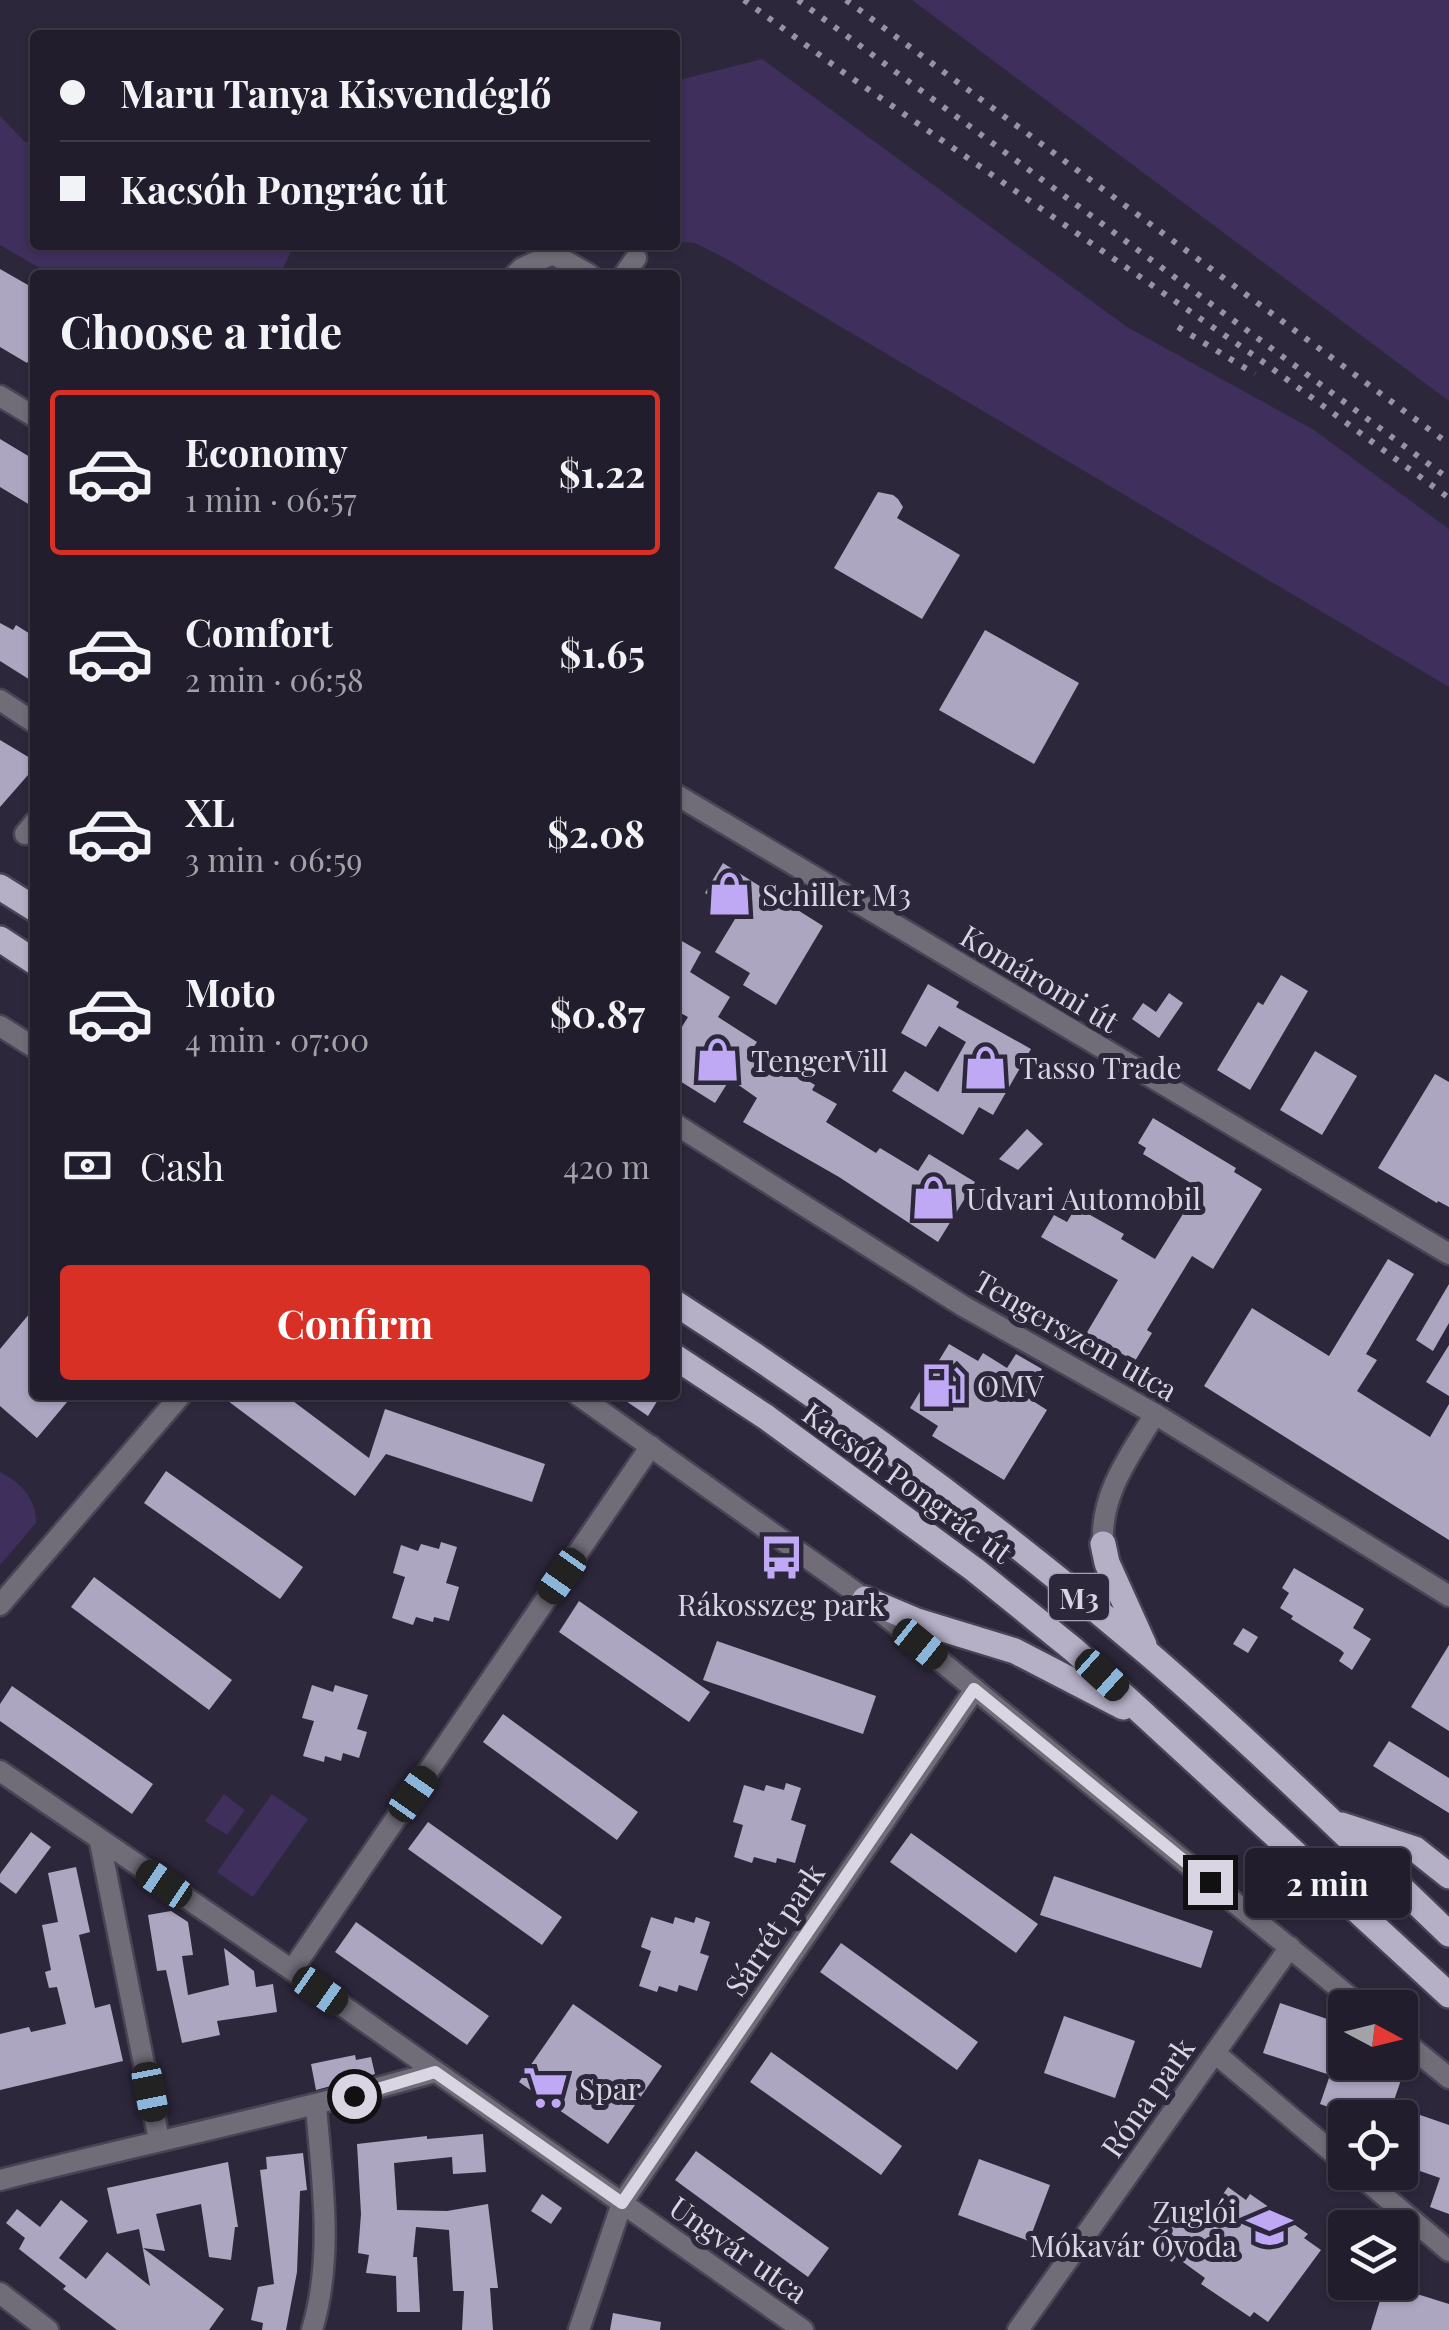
<!DOCTYPE html>
<meta charset="utf-8">
<style>
:root{--surface:#221d2c;--page:#2e2a38;--text:#f1f3f6;--muted:#a2a2a9;--line:#3f3b48;--accent:#d93025}
body{margin:0;font-family:"Playfair Display",serif;background:var(--page);color:var(--text);height:100vh;display:flex;flex-direction:column;font-size:38px;white-space:nowrap}
*{box-sizing:border-box;margin:0}
p{font-size:32px;color:var(--muted)}
.icon{flex:none;width:55px;height:55px;fill:none;stroke:currentColor;stroke-width:2;stroke-linecap:round;stroke-linejoin:round}
.map{position:relative;flex:1;overflow:hidden}
.sheet{position:absolute;left:30px;top:270px;width:650px;height:1130px;display:flex;flex-direction:column;background:var(--surface);border-radius:10px;box-shadow:0 2px 8px #0004,0 0 0 2px var(--line)}
.sheet>*{flex:none}
.guide{position:absolute;left:30px;top:30px;width:650px;height:220px;border-radius:10px;box-shadow:0 2px 8px #0004,0 0 0 2px var(--line);display:grid;align-content:center;height:220px;padding:0 30px;background:var(--surface)}
.needle{width:65px;rotate:97deg}
.buttons{position:absolute;left:1328px;top:1990px;display:grid;gap:20px}
.buttons a{display:grid;place-items:center;width:90px;height:90px;border-radius:10px;background:var(--surface);box-shadow:0 2px 8px #0004,0 0 0 2px var(--line);font-size:50px}
.end{position:absolute;width:45px;height:45px;margin:-22px;border:12px solid #d9d5e3;background:#111;box-shadow:0 0 0 5px #111}
.from{border-radius:50%}
.bubble{position:absolute;height:70px;border-radius:10px;background:var(--surface);box-shadow:0 2px 8px #0004,0 0 0 2px var(--line);font-size:32px;font-weight:700;line-height:70px;text-align:center}
.car{position:absolute;width:30px;height:60px;margin:-30px -15px;border-radius:12px;box-shadow:0 0 8px 2px #0007;background:linear-gradient(#222 24%,#8ab4d8 0 40%,#222 0 76%,#8ab4d8 0 86%,#222 0)}
.guide b{display:flex;align-items:center;gap:35px;height:95px;font-size:38px}
.guide b+b{border-top:2px solid var(--line)}
.guide i{width:25px;height:25px;background:var(--text)}
ul{padding:0;list-style:none}
li{display:flex;align-items:center;gap:30px;height:165px;margin:0 20px 15px;padding:0 10px;border:5px solid transparent;border-radius:10px}
li div{flex:1}
li b{display:block;font-size:38px}
li em{font-style:normal;font-weight:700}
li.selected{border-color:var(--accent)}
li>.icon{width:90px;height:90px;stroke-width:1.5}
h2{padding:0 30px;font-size:45px;line-height:120px}
.pay{display:flex;align-items:center;gap:25px;height:110px;padding:0 30px;font-size:38px}
.pay p{margin-inline-start:auto}
.button{display:flex;gap:20px;margin-top:auto;padding:20px 30px}
.button a{flex:1;height:115px;border-radius:10px;background:var(--accent);color:#fff;font-size:40px;font-weight:700;line-height:115px;text-align:center}
.map>svg:first-child{display:block}
.green{fill:#3f2f5c}
.building{fill:#ada6c1}
.lines{fill:none;stroke-linecap:round;stroke-linejoin:round}
.minor-casing{stroke:#494356;stroke-width:25}
.tertiary-casing{stroke:#494356;stroke-width:25}
.primary-casing{stroke:#494356;stroke-width:30}
.minor{stroke:#706d78;stroke-width:20}
.tertiary{stroke:#706d78;stroke-width:20}
.primary{stroke:#b6b0c7;stroke-width:25}
.rail{stroke:#9893a3;stroke-width:6;stroke-dasharray:5 10;stroke-linecap:butt}
.route{stroke:#d9d5e3;stroke-width:12}
.labels{text-anchor:middle;dominant-baseline:central;stroke-width:10;stroke-linejoin:round;paint-order:stroke}
.shield{fill:#2d273b;stroke:#a5a1b1;stroke-width:2.5}
.shield-label{font-size:28px;font-weight:bold;fill:#d9d5e3}
.poi-label{font-size:30px;fill:#d9d5e3;stroke:#2d273b;text-anchor:start}
.street-label{font-size:30px;fill:#d9d5e3;stroke:#2d273b}
</style>
<div class="map">
<svg width="1449" height="2330" viewBox="0 0 1449 2330">
<rect width="100%" height="100%" fill="#2d273b"/>
<g class="green">
<path d="M 912,0 L 1449,0 L 1449,401 Z"/>
<path d="M 762,59 L 1127,327 L 1314,430 L 1449,529 L 1449,687 L 723,257 L 695,243 L 675,241 L 675,81 Z"/>
<path d="M 0,116 L 25,142 L 35,142 L 35,245 L 294,245 L 280,275 L 52,275 L 0,245 Z"/>
<path d="M 0,1472 C 21,1483 36,1498 36,1523 L 0,1565 Z"/>
<path d="M 224,1794 L 245,1810 L 227,1835 L 205,1821 Z"/>
<path d="M 272,1794 L 308,1819 L 253,1897 L 217,1872 Z"/>
</g>
<g class="building">
<path d="M 0,269 L 35,289 L 35,350 L 27,363 L 0,347 Z"/>
<path d="M 0,439 L 35,460 L 35,508 L 0,487 Z"/>
<path d="M 878,492 L 893,495 L 898,499 L 903,507 L 897,518 L 960,555 L 922,619 L 834,568 Z"/>
<path d="M 0,623 L 13,630 L 16,625 L 35,637 L 35,683 L 0,661 Z"/>
<path d="M 985,630 L 1079,683 L 1034,764 L 939,710 Z"/>
<path d="M 0,740 L 35,761 L 35,767 L 0,807 Z"/>
<path d="M 723,863 L 823,926 L 776,1005 L 743,985 L 750,973 L 715,952 L 735,919 L 728,915 L 732,909 L 705,893 Z"/>
<path d="M 680,940 L 701,952 L 690,972 L 730,997 L 718,1017 L 757,1042 L 753,1048 L 815,1085 L 812,1090 L 837,1104 L 826,1122 L 876,1153 L 880,1148 L 918,1171 L 929,1154 L 975,1182 L 938,1242 L 839,1177 L 743,1122 L 757,1098 L 730,1079 L 715,1103 L 675,1078 L 675,1038 L 688,1017 L 675,1010 L 675,949 Z"/>
<path d="M 1281,975 L 1308,991 L 1250,1090 L 1217,1070 L 1258,1002 L 1263,1005 Z"/>
<path d="M 928,984 L 959,1002 L 956,1007 L 1031,1049 L 993,1115 L 979,1107 L 963,1135 L 892,1091 L 905,1071 L 938,1092 L 966,1042 L 939,1026 L 926,1047 L 901,1033 Z"/>
<path d="M 1169,993 L 1183,1003 L 1159,1038 L 1132,1019 L 1143,1003 L 1156,1012 Z"/>
<path d="M 1315,1051 L 1357,1076 L 1322,1135 L 1280,1110 Z"/>
<path d="M 1435,1074 L 1449,1082 L 1449,1207 L 1438,1201 L 1437,1203 L 1378,1168 Z"/>
<path d="M 1153,1118 L 1236,1168 L 1234,1172 L 1262,1189 L 1213,1269 L 1192,1256 L 1147,1330 L 1152,1333 L 1135,1361 L 1086,1334 L 1118,1280 L 1041,1237 L 1054,1215 L 1067,1222 L 1076,1207 L 1124,1234 L 1121,1239 L 1155,1259 L 1199,1188 L 1143,1154 L 1146,1148 L 1138,1143 Z"/>
<path d="M 1027,1129 L 1043,1144 L 1018,1170 L 999,1159 Z"/>
<path d="M 1388,1259 L 1414,1274 L 1366,1354 L 1377,1360 L 1357,1391 L 1430,1437 L 1449,1404 L 1449,1540 L 1204,1386 L 1252,1308 L 1329,1356 Z"/>
<path d="M 1449,1284 L 1449,1323 L 1433,1351 L 1416,1340 Z"/>
<path d="M 35,1307 L 35,1395 L 73,1395 L 37,1438 L 0,1406 L 0,1349 Z"/>
<path d="M 949,1344 L 978,1361 L 983,1353 L 1007,1368 L 1016,1354 L 1042,1369 L 1025,1396 L 1047,1410 L 1004,1480 L 932,1436 L 938,1426 L 910,1408 Z"/>
<path d="M 1449,1345 L 1449,1396 L 1426,1382 Z"/>
<path d="M 220,1395 L 285,1395 L 369,1458 L 385,1409 L 545,1464 L 532,1502 L 386,1454 L 355,1496 Z"/>
<path d="M 617,1395 L 661,1395 L 648,1416 Z"/>
<path d="M 166,1471 L 303,1567 L 280,1599 L 144,1503 Z"/>
<path d="M 441,1542 L 457,1547 L 446,1583 L 459,1587 L 449,1621 L 434,1617 L 433,1622 L 416,1617 L 413,1625 L 392,1618 L 405,1577 L 393,1573 L 401,1545 L 418,1551 L 421,1544 L 439,1549 Z"/>
<path d="M 1294,1568 L 1364,1609 L 1353,1628 L 1371,1639 L 1352,1670 L 1339,1661 L 1344,1653 L 1341,1650 L 1291,1619 L 1293,1616 L 1280,1608 L 1289,1593 L 1282,1588 Z"/>
<path d="M 94,1577 L 232,1680 L 209,1710 L 71,1607 Z"/>
<path d="M 579,1601 L 710,1692 L 689,1722 L 559,1632 Z"/>
<path d="M 1243,1628 L 1258,1637 L 1248,1653 L 1233,1644 Z"/>
<path d="M 717,1641 L 876,1696 L 863,1734 L 703,1680 Z"/>
<path d="M 1449,1645 L 1449,1731 L 1411,1707 Z"/>
<path d="M 312,1685 L 333,1692 L 335,1685 L 368,1695 L 357,1729 L 367,1732 L 359,1758 L 343,1753 L 341,1761 L 325,1756 L 324,1762 L 303,1756 L 314,1721 L 302,1718 Z"/>
<path d="M 12,1686 L 153,1784 L 132,1814 L 0,1721 L 0,1704 Z"/>
<path d="M 503,1714 L 638,1812 L 617,1840 L 483,1742 Z"/>
<path d="M 1389,1741 L 1449,1778 L 1449,1813 L 1373,1766 Z"/>
<path d="M 786,1783 L 801,1788 L 791,1820 L 806,1825 L 795,1863 L 777,1858 L 776,1863 L 754,1857 L 752,1863 L 734,1857 L 743,1825 L 733,1822 L 744,1785 L 764,1791 L 766,1785 L 784,1790 Z"/>
<path d="M 428,1822 L 562,1917 L 542,1945 L 408,1849 Z"/>
<path d="M 31,1832 L 51,1847 L 16,1894 L 0,1882 L 0,1874 Z"/>
<path d="M 911,1833 L 1038,1924 L 1016,1953 L 890,1862 Z"/>
<path d="M 76,1867 L 90,1932 L 79,1935 L 95,2008 L 110,2004 L 123,2061 L 0,2090 L 0,2034 L 29,2027 L 31,2032 L 66,2024 L 57,1987 L 49,1988 L 45,1972 L 51,1970 L 42,1925 L 58,1922 L 48,1873 Z"/>
<path d="M 1054,1876 L 1213,1931 L 1201,1968 L 1040,1915 Z"/>
<path d="M 171,1911 L 188,1922 L 193,1955 L 182,1956 L 188,1995 L 229,1985 L 224,1948 L 254,1971 L 256,1987 L 273,1984 L 277,2012 L 217,2021 L 220,2035 L 182,2043 L 166,1970 L 157,1971 L 148,1915 Z"/>
<path d="M 651,1917 L 673,1924 L 675,1917 L 694,1923 L 696,1917 L 710,1922 L 700,1953 L 709,1956 L 697,1991 L 679,1985 L 677,1992 L 659,1986 L 657,1992 L 639,1986 L 651,1951 L 641,1947 Z"/>
<path d="M 356,1922 L 489,2016 L 467,2045 L 335,1952 Z"/>
<path d="M 841,1943 L 978,2042 L 957,2070 L 820,1972 Z"/>
<path d="M 1280,2003 L 1345,2025 L 1338,2055 L 1345,2057 L 1345,2062 L 1361,2062 L 1402,2077 L 1388,2118 L 1359,2118 L 1320,2104 L 1330,2075 L 1263,2053 Z"/>
<path d="M 573,2004 L 662,2066 L 608,2144 L 519,2082 Z"/>
<path d="M 1064,2016 L 1135,2041 L 1115,2098 L 1044,2073 Z"/>
<path d="M 771,2052 L 902,2146 L 881,2175 L 750,2082 Z"/>
<path d="M 355,2055 L 356,2060 L 371,2057 L 375,2074 L 316,2090 L 311,2064 Z"/>
<path d="M 1400,2108 L 1449,2125 L 1449,2214 L 1430,2207 L 1440,2178 L 1400,2164 Z"/>
<path d="M 483,2134 L 486,2172 L 453,2174 L 452,2157 L 394,2163 L 397,2210 L 447,2211 L 488,2204 L 498,2288 L 490,2288 L 493,2330 L 462,2330 L 464,2291 L 453,2291 L 449,2230 L 416,2227 L 413,2257 L 417,2257 L 420,2312 L 397,2312 L 396,2276 L 366,2273 L 369,2255 L 358,2253 L 361,2214 L 357,2144 L 427,2136 L 427,2139 Z"/>
<path d="M 696,2151 L 829,2248 L 808,2277 L 675,2180 Z"/>
<path d="M 303,2153 L 307,2190 L 300,2191 L 297,2272 L 286,2330 L 262,2330 L 263,2323 L 251,2320 L 258,2287 L 274,2284 L 260,2170 L 267,2169 L 266,2157 Z"/>
<path d="M 979,2159 L 1050,2185 L 1029,2241 L 958,2215 Z"/>
<path d="M 228,2162 L 238,2227 L 235,2227 L 231,2260 L 209,2257 L 201,2204 L 156,2214 L 165,2251 L 143,2248 L 224,2309 L 209,2330 L 117,2330 L 63,2289 L 66,2286 L 19,2249 L 25,2238 L 6,2223 L 17,2209 L 40,2227 L 61,2200 L 88,2221 L 59,2258 L 86,2279 L 107,2252 L 150,2286 L 139,2229 L 117,2234 L 107,2188 Z"/>
<path d="M 1228,2187 L 1246,2200 L 1250,2194 L 1308,2234 L 1304,2238 L 1321,2250 L 1268,2322 L 1254,2312 L 1250,2317 L 1201,2284 L 1205,2278 L 1176,2257 L 1172,2262 L 1156,2251 L 1165,2238 L 1148,2227 L 1169,2198 L 1203,2223 Z"/>
<path d="M 542,2194 L 562,2208 L 551,2224 L 531,2211 Z"/>
<path d="M 1385,2284 L 1449,2304 L 1449,2330 L 1371,2330 Z"/>
<path d="M 613,2313 L 661,2322 L 660,2330 L 610,2330 Z"/>
</g>
<g class="lines">
<defs>
<g id="minor">
<path d="M 515,275 L 522,268 L 553,254 L 590,275"/>
<path d="M 624,275 L 636,258"/>
<path d="M 0,396 L 35,417"/>
<path d="M 0,700 L 35,723"/>
<path d="M 675,794 L 1449,1254"/>
<path d="M 25,834 L 35,822"/>
<path d="M 675,1124 L 963,1306 L 1155,1414 L 1449,1596"/>
<path d="M 1103,1544 C 1100,1494 1130,1455 1155,1414"/>
<path d="M 0,1605 L 181,1395"/>
<path d="M 100,1842 L 159,2140"/>
<path d="M 292,1970 L 651,1446"/>
<path d="M 1215,2053 L 1345,2163"/>
<path d="M 1356,2172 L 1449,2251"/>
<path d="M 0,2180 C 145,2143 292,2113 435,2072"/>
<path d="M 622,2203 L 803,2330"/>
<path d="M 0,2293 L 48,2330"/>
<path d="M 312,2330 C 334,2256 322,2181 316,2106"/>
<path d="M 579,2330 L 622,2203 L 975,1689"/>
<path d="M 1018,2330 L 1290,1947"/>
</g>
<g id="tertiary">
<path d="M 0,1026 L 35,1048"/>
<path d="M 578,1395 L 865,1599 L 1363,2008"/>
<path d="M 0,1771 L 292,1970 L 622,2203"/>
<path d="M 1400,2038 L 1449,2078"/>
</g>
<g id="primary">
<path d="M 0,887 L 35,909"/>
<path d="M 0,939 L 35,962"/>
<path d="M 675,1303 C 840,1409 1000,1527 1150,1655 C 1253,1744 1351,1840 1449,1934"/>
<path d="M 675,1357 L 766,1417 L 975,1570 L 1074,1650 L 1449,1995"/>
<path d="M 1103,1544 L 1107,1563 L 1144,1645"/>
<path d="M 865,1599 L 917,1621 L 1015,1651 L 1123,1707"/>
<path d="M 1342,1825 L 1415,1849 L 1449,1876"/>
</g>
</defs>
<use href="#minor" class="minor-casing"/>
<use href="#tertiary" class="tertiary-casing"/>
<use href="#primary" class="primary-casing"/>
<use href="#minor" class="minor"/>
<use href="#tertiary" class="tertiary"/>
<use href="#primary" class="primary"/>
<g class="rail">
<path d="M 744,0 L 843,72 L 1259,359 L 1449,498"/>
<path d="M 798,0 L 1449,479"/>
<path d="M 846,0 L 1449,444"/>
<path d="M 1178,327 L 1255,374"/>
</g>
</g>
<g class="lines">
<path class="route" d="M 354,2096 L 435,2072 L 622,2203 L 974,1689 L 1210,1882"/>
</g>
<defs>
<symbol id="shop-bare" viewBox="-9 -9 18 18"><path d="M-5-2.5h2.3a2.7 3.5 0 0 1 5.4 0H5L5.5 6h-11ZM-1.5-2.5h3a1.5 2.3 0 0 0-3 0Z" fill="#bfa8f4" stroke="#2d273b" stroke-width="2.5" paint-order="stroke"/></symbol>
<symbol id="fuel-bare" viewBox="-9 -9 18 18"><path d="M-5.5-6h7V0h2V4h1.3V-2.5L3-4.5l.8-.8L6-3V5H2.5V1h-1V6h-7ZM-4.2-4.7v3.2H.2V-4.7Z" fill="#bfa8f4" stroke="#2d273b" stroke-width="2.5" paint-order="stroke"/></symbol>
<symbol id="bus-bare" viewBox="-9 -9 18 18"><path d="M-5-6H5V4H4V6H2V4H-2V6H-4V4H-5ZM-3.5-4V0h7V-4ZM-3.5 1.2v1.5H-2V1.2ZM2 1.2v1.5H3.5V1.2Z" fill="#bfa8f4" stroke="#2d273b" stroke-width="2.5" paint-order="stroke"/></symbol>
<symbol id="supermarket-bare" viewBox="-9 -9 18 18"><path d="M-6-5.5h2.5l.6 2H6L4.5 2H-2.5L-4.4-4H-6ZM-1.5 3.2a1.3 1.3 0 1 0 .1 0ZM3 3.2a1.3 1.3 0 1 0 .1 0Z" fill="#bfa8f4" stroke="#2d273b" stroke-width="2.5" paint-order="stroke"/></symbol>
<symbol id="school-bare" viewBox="-9 -9 18 18"><path d="M0-5L7-2L0 1L-7-2ZM-4 1L0 2.5L4 1V4Q0 6-4 4Z" fill="#bfa8f4" stroke="#2d273b" stroke-width="2.5" paint-order="stroke"/></symbol>
</defs>
<g fill-rule="evenodd">
<use href="#shop-bare" x="698" y="862" width="63" height="63"/>
<use href="#shop-bare" x="686" y="1028" width="63" height="63"/>
<use href="#shop-bare" x="954" y="1036" width="63" height="63"/>
<use href="#shop-bare" x="902" y="1166" width="63" height="63"/>
<use href="#fuel-bare" x="912" y="1354" width="63" height="63"/>
<use href="#bus-bare" x="750" y="1526" width="63" height="63"/>
<use href="#supermarket-bare" x="514" y="2056" width="63" height="63"/>
<use href="#school-bare" x="1238" y="2196" width="63" height="63"/>
</g>
<g class="labels">
<rect class="shield" x="1049" y="1574" width="60" height="46" rx="8"/>
<g class="shield-label">
<text x="1079" y="1597">M3</text>
</g>
<g class="poi-label">
<text x="762" y="894">Schiller M3</text>
<text x="751" y="1060">TengerVill</text>
<text x="1019" y="1067">Tasso Trade</text>
<text x="966" y="1198">Udvari Automobil</text>
<text x="977" y="1385">OMV</text>
<text x="781" y="1604" text-anchor="middle">Rákosszeg park</text>
<text x="579" y="2088">Spar</text>
<text x="1237" y="2211" text-anchor="end">Zuglói<tspan x="1237" dy="34">Mókavár Óvoda</tspan></text>
</g>
<g class="street-label">
<text transform="translate(1040 978) rotate(31)">Komáromi út</text>
<text transform="translate(1076 1335) rotate(30)">Tengerszem utca</text>
<text transform="translate(908 1482) rotate(36)">Kacsóh Pongrác út</text>
<text transform="translate(774 1929) rotate(-56)">Sárrét park</text>
<text transform="translate(1147 2097) rotate(-55)">Róna park</text>
<text transform="translate(739 2249) rotate(35)">Ungvár utca</text>
</g>
</g>
</svg>
<div class="buttons">
<a><svg class="needle" viewBox="-14 -14 28 28"><path d="M0-13l5 13h-10z" fill="#e53935"/><path d="M0 13l5-13h-10z" fill="#a2a2a9"/></svg></a>
<a><svg class="icon" aria-label="locate" viewBox="0 0 24 24"><circle cx="12" cy="12" r="6"/><path d="M12 2v4M12 18v4M2 12h4M18 12h4"/></svg></a>
<a><svg class="icon" aria-label="layers" viewBox="0 0 24 24"><path d="M12 4l9 5-9 5-9-5zM3 14l9 5 9-5"/></svg></a>
</div>
<i class="end from" style="left:354px;top:2096px"></i>
<i class="end" style="left:1210px;top:1882px"></i>
<div class="bubble" style="left:1245px;top:1848px;width:165px">2 min</div>
<i class="car" style="left:562px;top:1576px;rotate:215deg"></i>
<i class="car" style="left:920px;top:1644px;rotate:129deg"></i>
<i class="car" style="left:1102px;top:1675px;rotate:132deg"></i>
<i class="car" style="left:413px;top:1794px;rotate:35deg"></i>
<i class="car" style="left:164px;top:1884px;rotate:304deg"></i>
<i class="car" style="left:320px;top:1991px;rotate:125deg"></i>
<i class="car" style="left:150px;top:2092px;rotate:169deg"></i>
<div class="guide">
<b><i class="from"></i>Maru Tanya Kisvendéglő</b>
<b><i></i>Kacsóh Pongrác út</b>
</div>
<section class="sheet">
<h2>Choose a ride</h2>
<ul>
<li class="selected"><svg class="icon" aria-label="car" viewBox="0 0 24 24"><path d="M5 17H2v-5l4-1 3-4h7l3 4 3 1v5h-3M9 17h6M6 11h13"/><circle cx="7" cy="17" r="2"/><circle cx="17" cy="17" r="2"/></svg><div><b>Economy</b><p>1 min · 06:57</p></div><em>$1.22</em></li>
<li><svg class="icon" aria-label="car" viewBox="0 0 24 24"><path d="M5 17H2v-5l4-1 3-4h7l3 4 3 1v5h-3M9 17h6M6 11h13"/><circle cx="7" cy="17" r="2"/><circle cx="17" cy="17" r="2"/></svg><div><b>Comfort</b><p>2 min · 06:58</p></div><em>$1.65</em></li>
<li><svg class="icon" aria-label="car" viewBox="0 0 24 24"><path d="M5 17H2v-5l4-1 3-4h7l3 4 3 1v5h-3M9 17h6M6 11h13"/><circle cx="7" cy="17" r="2"/><circle cx="17" cy="17" r="2"/></svg><div><b>XL</b><p>3 min · 06:59</p></div><em>$2.08</em></li>
<li><svg class="icon" aria-label="car" viewBox="0 0 24 24"><path d="M5 17H2v-5l4-1 3-4h7l3 4 3 1v5h-3M9 17h6M6 11h13"/><circle cx="7" cy="17" r="2"/><circle cx="17" cy="17" r="2"/></svg><div><b>Moto</b><p>4 min · 07:00</p></div><em>$0.87</em></li>
</ul>
<div class="pay"><svg class="icon" aria-label="cash" viewBox="0 0 24 24"><path d="M3 7h18v10H3z"/><circle cx="12" cy="12" r="2"/></svg>Cash<p>420 m</p></div>
<div class="button"><a>Confirm</a></div>
</section>
</div>
